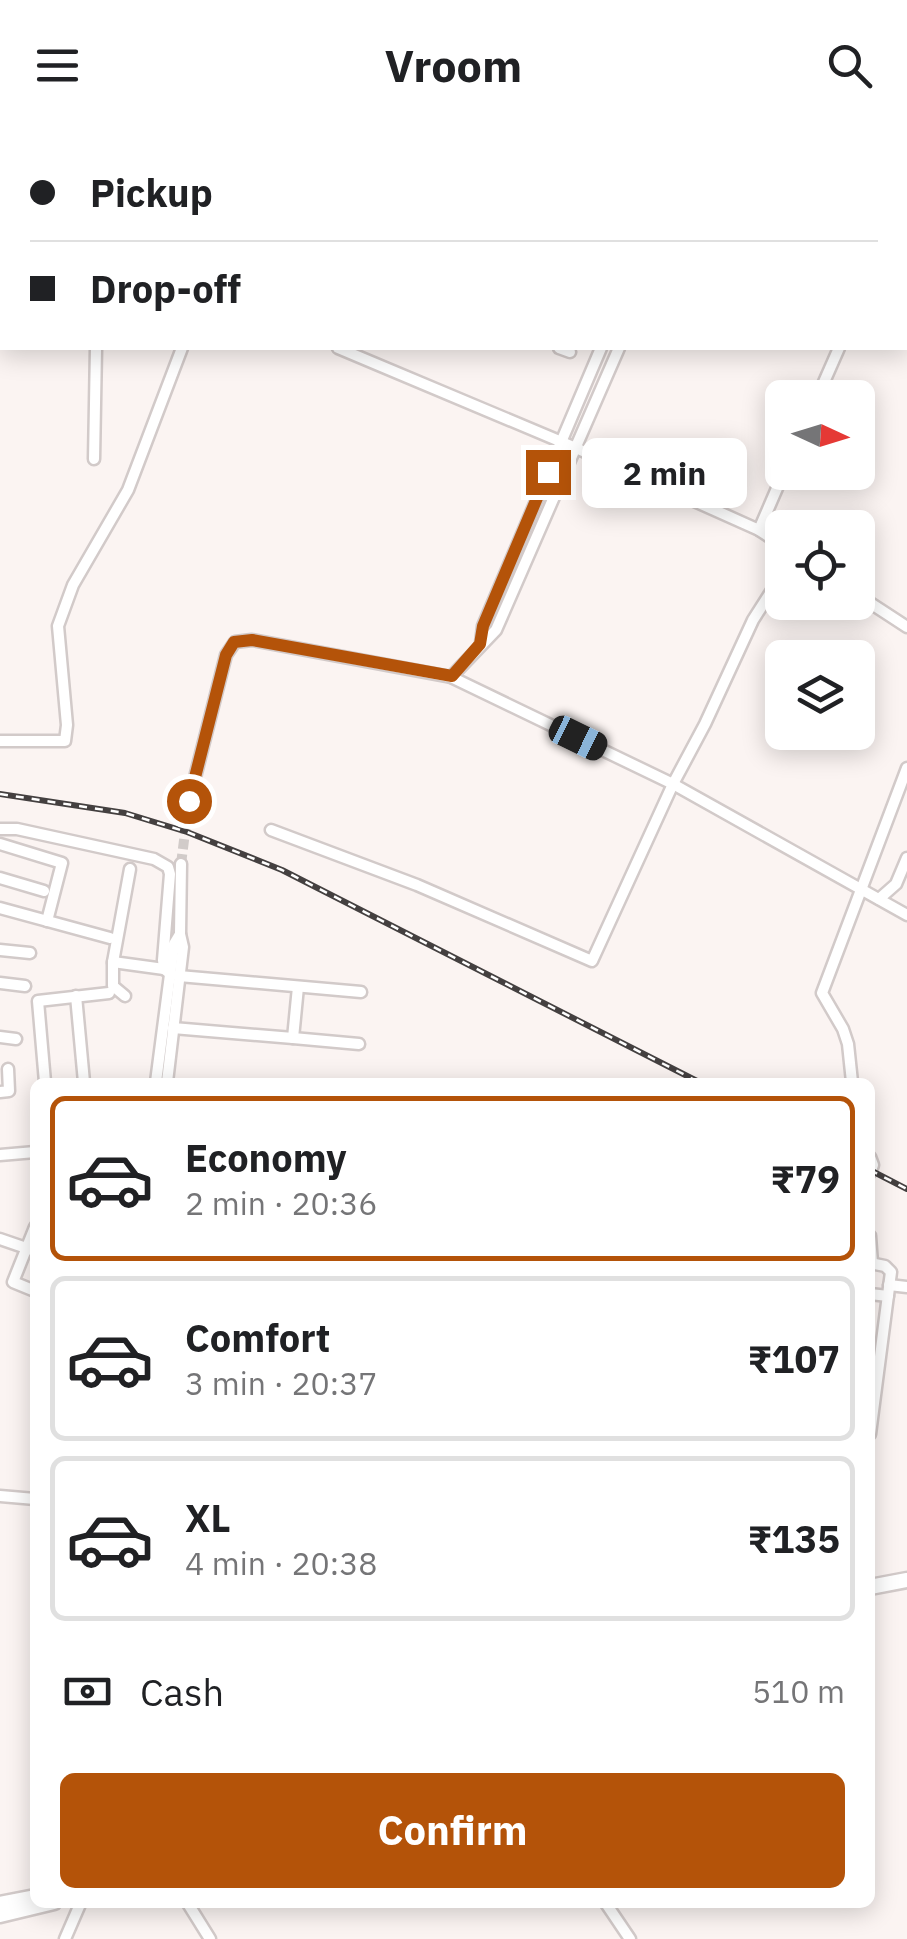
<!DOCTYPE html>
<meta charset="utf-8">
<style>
:root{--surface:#fff;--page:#f2f2f2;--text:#202124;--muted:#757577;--line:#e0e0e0;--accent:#b45309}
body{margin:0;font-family:"IBM Plex Sans",sans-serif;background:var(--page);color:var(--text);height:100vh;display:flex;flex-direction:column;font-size:38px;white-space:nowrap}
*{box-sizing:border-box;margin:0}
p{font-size:32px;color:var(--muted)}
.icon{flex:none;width:55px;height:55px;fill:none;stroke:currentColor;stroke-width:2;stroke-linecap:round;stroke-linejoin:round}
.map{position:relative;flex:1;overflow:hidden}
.details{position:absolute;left:30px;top:948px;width:845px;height:830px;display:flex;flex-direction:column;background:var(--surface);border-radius:15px;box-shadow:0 5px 25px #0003}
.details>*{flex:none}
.top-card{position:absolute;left:0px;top:0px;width:908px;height:220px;box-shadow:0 5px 25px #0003;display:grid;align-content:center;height:220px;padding:0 30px;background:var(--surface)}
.needle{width:65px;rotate:94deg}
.buttons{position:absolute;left:765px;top:250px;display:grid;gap:20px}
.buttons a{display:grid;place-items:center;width:110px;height:110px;border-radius:15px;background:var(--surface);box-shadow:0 5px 25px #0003;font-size:50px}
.end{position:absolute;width:45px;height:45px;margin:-22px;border:12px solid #b45309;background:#fff;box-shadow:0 0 0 5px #fff}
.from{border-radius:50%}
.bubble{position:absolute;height:70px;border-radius:15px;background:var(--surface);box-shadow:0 5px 25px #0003;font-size:32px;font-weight:700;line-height:70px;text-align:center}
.car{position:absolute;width:30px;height:60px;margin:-30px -15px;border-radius:12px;box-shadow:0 0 8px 2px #0007;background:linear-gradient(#222 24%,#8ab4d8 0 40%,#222 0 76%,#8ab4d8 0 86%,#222 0)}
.top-card b{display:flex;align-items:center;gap:35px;height:95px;font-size:38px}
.top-card b+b{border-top:2px solid var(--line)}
.top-card i{width:25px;height:25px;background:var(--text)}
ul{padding:18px 0 0;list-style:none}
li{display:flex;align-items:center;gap:30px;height:165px;margin:0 20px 15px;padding:0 10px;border:5px solid var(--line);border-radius:15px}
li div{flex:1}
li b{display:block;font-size:38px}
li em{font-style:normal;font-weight:700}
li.active{border-color:var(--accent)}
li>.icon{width:90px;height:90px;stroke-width:1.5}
.pay{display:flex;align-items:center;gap:25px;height:110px;padding:0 30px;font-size:38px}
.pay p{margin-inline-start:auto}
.cta{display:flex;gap:20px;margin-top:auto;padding:20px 30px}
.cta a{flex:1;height:115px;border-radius:15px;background:var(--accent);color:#fff;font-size:40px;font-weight:700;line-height:115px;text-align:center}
header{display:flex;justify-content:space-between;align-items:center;height:130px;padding:0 30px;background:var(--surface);font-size:45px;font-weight:700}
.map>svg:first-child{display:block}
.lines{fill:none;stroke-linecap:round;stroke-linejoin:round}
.minor-tunnel{stroke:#d1cbc9;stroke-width:10;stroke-dasharray:10 5;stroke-linecap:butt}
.minor-casing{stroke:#d2cac9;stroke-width:15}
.major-casing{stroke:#d2cac9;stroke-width:19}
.minor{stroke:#fff;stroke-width:10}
.major{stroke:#fff;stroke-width:14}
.rail-casing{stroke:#444040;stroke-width:6}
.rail{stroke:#fff;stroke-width:2.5;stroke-dasharray:8;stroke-linecap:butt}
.route{stroke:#b45309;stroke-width:12}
</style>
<header><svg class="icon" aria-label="menu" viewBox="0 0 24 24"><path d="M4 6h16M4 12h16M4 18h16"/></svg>Vroom<svg class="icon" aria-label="search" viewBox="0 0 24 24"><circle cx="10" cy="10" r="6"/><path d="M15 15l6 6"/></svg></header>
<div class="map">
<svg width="907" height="1809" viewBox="0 0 907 1809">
<rect width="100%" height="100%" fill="#fbf4f2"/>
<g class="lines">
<path class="minor-tunnel" d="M 181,734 L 189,671"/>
<defs>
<g id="minor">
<path d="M 8,0 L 8,2"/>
<path d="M 326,0 L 333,2"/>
<path d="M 892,0 L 898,2"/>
<path d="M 274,2 L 275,0"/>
<path d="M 351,2 L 353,0"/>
<path d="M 696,2 L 697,0"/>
<path d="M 710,2 L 711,0"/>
<path d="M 761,2 L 762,0"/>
<path d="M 838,2 L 839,0"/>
<path d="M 905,5 L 907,6"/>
<path d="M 0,21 L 2,21"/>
<path d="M 905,66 L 907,62"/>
<path d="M 0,158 L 2,157"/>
<path d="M 338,218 L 576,318 L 759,400 L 782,415"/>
<path d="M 559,218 L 570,222"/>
<path d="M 817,268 L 839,218"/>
<path d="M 94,329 L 96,218"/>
<path d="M 759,400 L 784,342"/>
<path d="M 858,465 L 907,497"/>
<path d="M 481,513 L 483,496 L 601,218"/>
<path d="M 451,547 L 496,500 L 619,218"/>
<path d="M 0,611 L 65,611 L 67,595 L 58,496 L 73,455 L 128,360 L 182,218"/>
<path d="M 189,671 L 226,525 L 235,512 L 252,510 L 451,547 L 673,654 L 907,785"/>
<path d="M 0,699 L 17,699 L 154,729 L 168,737 L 170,744 L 163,830 L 164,839 L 172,845"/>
<path d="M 271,700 L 417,755 L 592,831 L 673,654 L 705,594 L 753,490 L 776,454 L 782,449"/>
<path d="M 0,714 L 62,733 L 47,791"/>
<path d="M 130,739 L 113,832 L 164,839"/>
<path d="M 0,748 L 44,761"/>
<path d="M 879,769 L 896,754 L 907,728"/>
<path d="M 0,778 L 110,808"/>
<path d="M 0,820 L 30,823"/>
<path d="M 113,832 L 113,856 L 125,866"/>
<path d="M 179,846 L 361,862"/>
<path d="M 0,853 L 25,856"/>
<path d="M 298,857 L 293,908 L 359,914"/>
<path d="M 76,866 L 84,952"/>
<path d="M 173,898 L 293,908"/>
<path d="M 0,907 L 16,909"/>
<path d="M 45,952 L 38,871 L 109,863"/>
<path d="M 156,952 L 174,814 L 180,804"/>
<path d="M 167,952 L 183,817 L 180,804 L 181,734"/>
<path d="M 852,952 L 848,914 L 843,899 L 822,863 L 907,638"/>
<path d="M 0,962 L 9,961 L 8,939"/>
<path d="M 0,1025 L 35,1022"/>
<path d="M 870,1027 L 873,1035 L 870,1043"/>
<path d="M 35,1097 L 13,1152 L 35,1161"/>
<path d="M 870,1106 L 872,1133"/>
<path d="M 0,1109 L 35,1121"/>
<path d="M 870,1133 L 885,1136 L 891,1142 L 870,1304"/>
<path d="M 889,1155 L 907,1157"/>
<path d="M 870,1164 L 888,1166"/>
<path d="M 0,1366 L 35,1369"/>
<path d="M 187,1772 L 210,1809"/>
<path d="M 605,1772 L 630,1809"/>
<path d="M 65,1809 L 81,1772"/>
</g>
<g id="major">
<path d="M 870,1457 L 907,1450"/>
<path d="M 0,1774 L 35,1767"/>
<path d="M 0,1785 L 54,1772"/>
</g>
</defs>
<use href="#minor" class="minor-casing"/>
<use href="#major" class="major-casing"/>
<use href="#minor" class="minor"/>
<use href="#major" class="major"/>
<defs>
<g id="rail">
<path d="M 0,664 L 125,683 L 187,702 L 282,740 L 699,952"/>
<path d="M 870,1040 L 907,1059"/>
</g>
</defs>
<use href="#rail" class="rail-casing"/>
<use href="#rail" class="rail"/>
</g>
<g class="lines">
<path class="route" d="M 189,671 L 226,525 L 234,512 L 252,510 L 452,546 L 480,514 L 483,496 L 548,342"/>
</g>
</svg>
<div class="buttons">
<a><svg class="needle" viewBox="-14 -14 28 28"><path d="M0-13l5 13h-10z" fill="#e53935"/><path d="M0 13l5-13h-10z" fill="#757577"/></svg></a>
<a><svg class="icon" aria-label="locate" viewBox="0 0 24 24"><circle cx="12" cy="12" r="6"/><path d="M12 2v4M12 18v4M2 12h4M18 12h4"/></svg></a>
<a><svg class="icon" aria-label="layers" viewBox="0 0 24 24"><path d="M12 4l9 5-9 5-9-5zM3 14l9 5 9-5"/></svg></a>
</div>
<i class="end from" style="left:189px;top:671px"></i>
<i class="end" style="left:548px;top:342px"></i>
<div class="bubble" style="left:582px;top:308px;width:165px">2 min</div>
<i class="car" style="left:578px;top:608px;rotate:116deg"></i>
<div class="top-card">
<b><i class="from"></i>Pickup</b>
<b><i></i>Drop-off</b>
</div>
<section class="details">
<ul>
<li class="active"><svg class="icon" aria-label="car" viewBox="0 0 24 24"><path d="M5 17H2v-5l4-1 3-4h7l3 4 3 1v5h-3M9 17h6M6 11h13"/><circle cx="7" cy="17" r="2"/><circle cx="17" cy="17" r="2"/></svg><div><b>Economy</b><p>2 min · 20:36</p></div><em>₹79</em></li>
<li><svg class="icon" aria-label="car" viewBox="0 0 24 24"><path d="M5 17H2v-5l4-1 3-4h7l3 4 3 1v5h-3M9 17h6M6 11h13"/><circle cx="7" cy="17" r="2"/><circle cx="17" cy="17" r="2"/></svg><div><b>Comfort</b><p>3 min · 20:37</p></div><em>₹107</em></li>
<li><svg class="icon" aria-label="car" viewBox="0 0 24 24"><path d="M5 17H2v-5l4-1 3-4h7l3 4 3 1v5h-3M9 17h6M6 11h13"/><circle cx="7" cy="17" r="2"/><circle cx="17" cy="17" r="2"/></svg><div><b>XL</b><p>4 min · 20:38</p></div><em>₹135</em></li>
</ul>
<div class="pay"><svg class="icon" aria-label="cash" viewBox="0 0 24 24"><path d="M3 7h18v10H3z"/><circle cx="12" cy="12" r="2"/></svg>Cash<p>510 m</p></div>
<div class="cta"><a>Confirm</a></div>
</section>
</div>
